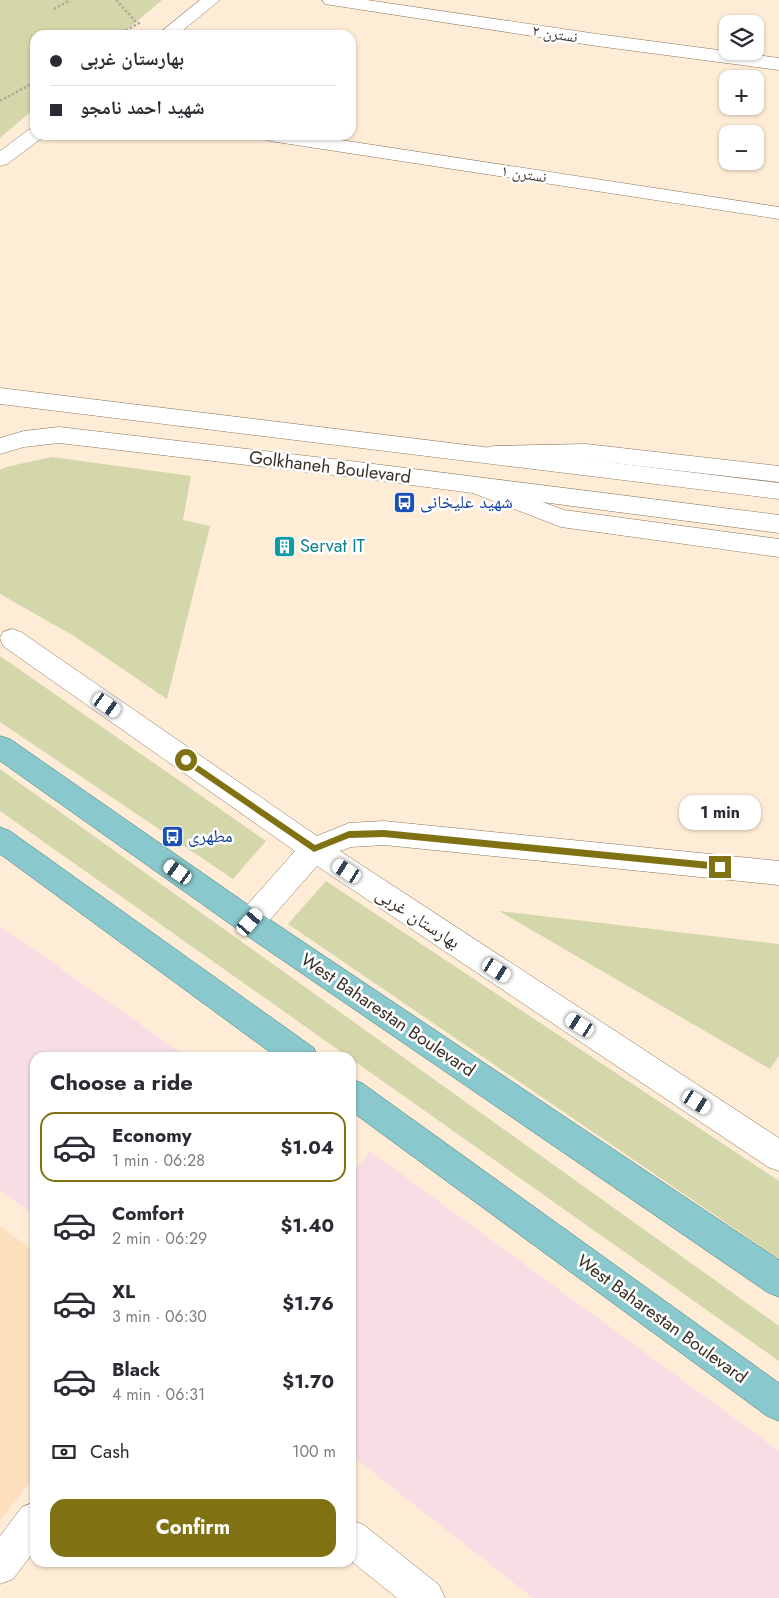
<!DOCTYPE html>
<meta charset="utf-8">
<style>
:root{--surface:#fff;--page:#f2f2f3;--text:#2b2b33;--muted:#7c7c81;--line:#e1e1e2;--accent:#807213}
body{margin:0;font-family:Jost,"Noto Naskh Arabic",sans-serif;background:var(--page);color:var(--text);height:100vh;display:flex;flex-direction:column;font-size:19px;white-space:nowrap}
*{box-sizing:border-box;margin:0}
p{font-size:16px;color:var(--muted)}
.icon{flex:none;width:28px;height:28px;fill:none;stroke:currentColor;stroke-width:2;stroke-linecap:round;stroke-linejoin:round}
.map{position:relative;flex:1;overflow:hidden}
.sheet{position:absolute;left:30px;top:1052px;width:326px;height:515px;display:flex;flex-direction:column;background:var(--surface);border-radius:15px;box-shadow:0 1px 4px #0004}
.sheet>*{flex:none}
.hud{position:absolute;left:30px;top:30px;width:326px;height:110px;border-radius:15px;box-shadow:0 1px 4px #0004;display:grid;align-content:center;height:110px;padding:0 20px;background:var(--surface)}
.fabs{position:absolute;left:719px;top:15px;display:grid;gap:10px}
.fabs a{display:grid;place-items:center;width:45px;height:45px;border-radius:10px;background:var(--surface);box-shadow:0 1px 4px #0004;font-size:25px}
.end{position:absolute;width:22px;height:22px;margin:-11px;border:6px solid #807213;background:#fff;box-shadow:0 0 0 2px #fff}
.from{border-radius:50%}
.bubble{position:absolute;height:35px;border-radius:15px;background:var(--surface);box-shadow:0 1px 4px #0004;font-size:16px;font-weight:700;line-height:35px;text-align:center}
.car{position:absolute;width:15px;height:30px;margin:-15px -8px;border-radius:6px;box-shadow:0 0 4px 1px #0007;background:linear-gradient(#fff 24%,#345 0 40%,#fff 0 76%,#345 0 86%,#fff 0)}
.hud b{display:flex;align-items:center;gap:18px;height:48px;font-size:19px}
.hud b+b{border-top:1px solid var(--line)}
.hud i{width:12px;height:12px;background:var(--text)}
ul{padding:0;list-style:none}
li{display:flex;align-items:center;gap:15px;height:70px;margin:0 10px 8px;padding:0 10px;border:2px solid transparent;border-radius:15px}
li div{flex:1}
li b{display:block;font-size:19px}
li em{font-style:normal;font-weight:700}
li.on{border-color:var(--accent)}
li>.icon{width:45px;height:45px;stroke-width:1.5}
h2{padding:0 20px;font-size:22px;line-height:60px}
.pay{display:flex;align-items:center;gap:12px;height:55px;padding:0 20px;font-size:19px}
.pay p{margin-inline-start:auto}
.action{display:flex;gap:10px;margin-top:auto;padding:10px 20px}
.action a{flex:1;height:58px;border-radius:15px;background:var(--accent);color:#fff;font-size:20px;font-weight:700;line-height:58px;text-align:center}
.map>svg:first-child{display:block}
.commercial{fill:#f7dde4}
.built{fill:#fcdfbd}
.green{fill:#d3d7a9}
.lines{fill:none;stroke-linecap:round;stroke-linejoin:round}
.street-casing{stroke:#89755c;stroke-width:1}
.secondary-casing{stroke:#89755c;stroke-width:1}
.primary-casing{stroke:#3a7b7c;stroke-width:1}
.path{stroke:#b8a997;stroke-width:2.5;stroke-dasharray:2.5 2;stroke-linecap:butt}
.street{fill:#fff;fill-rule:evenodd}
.secondary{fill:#fff;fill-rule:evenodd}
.primary{fill:#89c8cd;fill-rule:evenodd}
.route{fill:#807213}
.labels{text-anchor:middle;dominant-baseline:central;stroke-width:5;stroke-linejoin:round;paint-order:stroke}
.far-street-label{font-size:15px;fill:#382f24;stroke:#fff}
.street-label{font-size:18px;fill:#382f24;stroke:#fff}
.transit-label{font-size:18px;fill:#164399;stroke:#fff;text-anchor:start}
.culture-label{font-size:18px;fill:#0d838f;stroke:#fff;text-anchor:start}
</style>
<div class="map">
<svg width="779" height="1598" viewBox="0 0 779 1598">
<rect width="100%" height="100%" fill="#feecd6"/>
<g class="commercial">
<path d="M 0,926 L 187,1057 L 35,1058 L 35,1216 L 0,1190 Z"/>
<path d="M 370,1151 L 779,1451 L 779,1598 L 533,1598 L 351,1455 L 351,1176 Z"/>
</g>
<path class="built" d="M 0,1226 L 35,1252 L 35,1476 L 0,1520 Z"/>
<g class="green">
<path d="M 0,0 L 162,0 L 121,35 L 35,35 L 35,108 L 0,138 Z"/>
<path d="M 52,457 L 191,476 L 183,520 L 210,526 L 167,699 L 74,636 L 0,594 L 0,470 L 6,467 Z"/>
<path d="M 0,656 L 266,841 L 233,879 L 0,722 Z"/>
<path d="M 0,769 L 779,1326 L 779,1361 L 0,811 Z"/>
<path d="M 326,881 L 779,1181 L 779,1259 L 288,924 Z"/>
<path d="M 499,911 L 779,944 L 779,1056 L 770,1069 Z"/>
</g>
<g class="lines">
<defs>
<g id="street">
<path d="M 322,0 L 367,0 L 597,34 L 779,58 L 779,70 L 597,46 L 331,5 L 325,4 Z"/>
<path d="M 260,135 L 308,135 L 779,207 L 779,219 L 270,141 L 263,139 Z"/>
<path d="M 586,444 L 779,466 L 779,482 L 586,460 L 494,462 L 486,460 L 482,454 L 486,448 L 494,446 Z"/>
<path d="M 478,478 L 564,510 L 779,539 L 779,557 L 561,527 L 470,492 L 466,486 L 470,480 Z"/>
<path d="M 12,629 L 21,632 L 317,836 L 349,823 L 384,821 L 779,861 L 779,885 L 384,845 L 351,847 L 340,851 L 779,1138 L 779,1171 L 768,1167 L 317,866 L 260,931 L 250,935 L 240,931 L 236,922 L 240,913 L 295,851 L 3,646 L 0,638 L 3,632 Z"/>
<path d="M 35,1502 L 35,1550 L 13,1579 L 0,1584 L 0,1536 L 22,1507 Z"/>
<path d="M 351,1520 L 364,1525 L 439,1585 L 445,1598 L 397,1598 L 351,1561 Z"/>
</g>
<g id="secondary">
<path d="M 200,0 L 220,0 L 177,35 L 157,35 Z"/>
<path d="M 35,128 L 35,135 L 44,135 L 42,138 L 7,164 L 0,166 L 0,151 L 28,130 Z"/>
<path d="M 0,388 L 779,483 L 779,499 L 0,404 Z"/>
<path d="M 59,427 L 350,461 L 779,515 L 779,533 L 350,477 L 59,443 L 24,447 L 0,454 L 0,438 L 24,431 Z"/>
</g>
<g id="primary">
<path d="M 0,736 L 10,739 L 260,913 L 779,1260 L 779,1297 L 767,1292 L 240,931 L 0,761 Z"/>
<path d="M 0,827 L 10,831 L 314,1048 L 318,1058 L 278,1058 L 0,854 Z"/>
<path d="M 351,1079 L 362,1083 L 779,1383 L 779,1421 L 767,1416 L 351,1111 Z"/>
</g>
</defs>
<use href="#street" class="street-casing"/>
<use href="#secondary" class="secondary-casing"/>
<use href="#primary" class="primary-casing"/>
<g class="path">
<path d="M 116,0 L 137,23"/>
<path d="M 54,9 L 70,0"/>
<path d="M 118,35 L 141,22"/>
<path d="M 0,101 L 35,82"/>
</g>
<use href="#street" class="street"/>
<use href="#secondary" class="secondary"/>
<use href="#primary" class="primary"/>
</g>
<path class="route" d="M 186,757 L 315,845 L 349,831 L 384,830 L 720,863 L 724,867 L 720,870 L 384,837 L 349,838 L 314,852 L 184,763 L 184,758 Z"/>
<defs>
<symbol id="bus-square" viewBox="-11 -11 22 22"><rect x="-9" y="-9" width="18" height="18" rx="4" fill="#1a4fb4" stroke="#fff"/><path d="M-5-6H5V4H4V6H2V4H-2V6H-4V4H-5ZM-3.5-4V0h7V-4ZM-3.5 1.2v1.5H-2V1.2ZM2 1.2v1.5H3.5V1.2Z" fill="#fff"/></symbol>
<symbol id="building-square" viewBox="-11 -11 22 22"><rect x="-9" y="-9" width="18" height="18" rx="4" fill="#0f9aa8" stroke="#fff"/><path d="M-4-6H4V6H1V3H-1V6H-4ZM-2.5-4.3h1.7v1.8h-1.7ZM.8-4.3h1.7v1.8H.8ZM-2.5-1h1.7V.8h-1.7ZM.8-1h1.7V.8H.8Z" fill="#fff"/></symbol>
</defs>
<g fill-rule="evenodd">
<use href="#bus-square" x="392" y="490" width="25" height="25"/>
<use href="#building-square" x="272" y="534" width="25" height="25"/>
<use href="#bus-square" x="160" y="824" width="25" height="25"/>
</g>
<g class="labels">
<g class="far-street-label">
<text transform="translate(555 34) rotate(9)">نسترن ۲</text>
<text transform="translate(524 174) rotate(9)">نسترن ۱</text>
</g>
<g class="street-label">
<text transform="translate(330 467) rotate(7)">Golkhaneh Boulevard</text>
<text transform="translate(418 918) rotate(33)">بهارستان غربی</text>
<text transform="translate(388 1015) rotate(34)">West Baharestan Boulevard</text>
<text transform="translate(662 1319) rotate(36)">West Baharestan Boulevard</text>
</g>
<g class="transit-label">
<text x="420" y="502">شهید علیخانی</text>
<text x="188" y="836">مطهری</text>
</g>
<g class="culture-label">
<text x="300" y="546">Servat IT</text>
</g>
</g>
</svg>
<div class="fabs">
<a><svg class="icon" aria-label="layers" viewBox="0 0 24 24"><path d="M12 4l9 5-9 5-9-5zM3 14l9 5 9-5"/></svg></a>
<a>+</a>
<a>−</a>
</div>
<i class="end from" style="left:186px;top:760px"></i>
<i class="end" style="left:720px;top:867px"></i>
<div class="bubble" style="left:679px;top:795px;width:82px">1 min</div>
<i class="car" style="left:107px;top:705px;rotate:125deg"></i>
<i class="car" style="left:347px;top:871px;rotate:303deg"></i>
<i class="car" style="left:178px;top:872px;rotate:305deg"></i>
<i class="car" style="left:250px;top:922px;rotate:41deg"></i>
<i class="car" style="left:497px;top:970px;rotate:123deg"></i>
<i class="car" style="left:580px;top:1025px;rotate:303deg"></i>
<i class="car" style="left:697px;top:1102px;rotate:123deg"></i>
<div class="hud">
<b><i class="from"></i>بهارستان غربی</b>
<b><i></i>شهید احمد نامجو</b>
</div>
<section class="sheet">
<h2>Choose a ride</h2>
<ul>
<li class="on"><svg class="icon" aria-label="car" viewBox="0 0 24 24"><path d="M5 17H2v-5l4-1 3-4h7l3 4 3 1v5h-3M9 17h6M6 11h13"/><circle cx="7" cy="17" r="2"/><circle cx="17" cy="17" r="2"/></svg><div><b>Economy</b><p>1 min · 06:28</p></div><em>$1.04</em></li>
<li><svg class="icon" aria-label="car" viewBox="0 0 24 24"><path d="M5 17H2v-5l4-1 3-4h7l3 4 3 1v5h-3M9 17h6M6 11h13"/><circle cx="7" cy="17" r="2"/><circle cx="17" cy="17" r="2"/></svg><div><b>Comfort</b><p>2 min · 06:29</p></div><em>$1.40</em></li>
<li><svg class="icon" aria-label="car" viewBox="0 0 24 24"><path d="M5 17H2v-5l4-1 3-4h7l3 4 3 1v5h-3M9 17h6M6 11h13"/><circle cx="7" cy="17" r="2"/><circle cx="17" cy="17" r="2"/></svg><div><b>XL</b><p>3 min · 06:30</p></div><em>$1.76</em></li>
<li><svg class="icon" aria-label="car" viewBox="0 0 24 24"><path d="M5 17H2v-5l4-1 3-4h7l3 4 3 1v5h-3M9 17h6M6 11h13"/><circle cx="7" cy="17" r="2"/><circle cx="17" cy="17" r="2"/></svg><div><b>Black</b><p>4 min · 06:31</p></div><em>$1.70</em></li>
</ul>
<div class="pay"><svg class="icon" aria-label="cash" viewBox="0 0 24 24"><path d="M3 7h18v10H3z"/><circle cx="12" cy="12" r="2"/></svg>Cash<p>100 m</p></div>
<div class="action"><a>Confirm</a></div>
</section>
</div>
